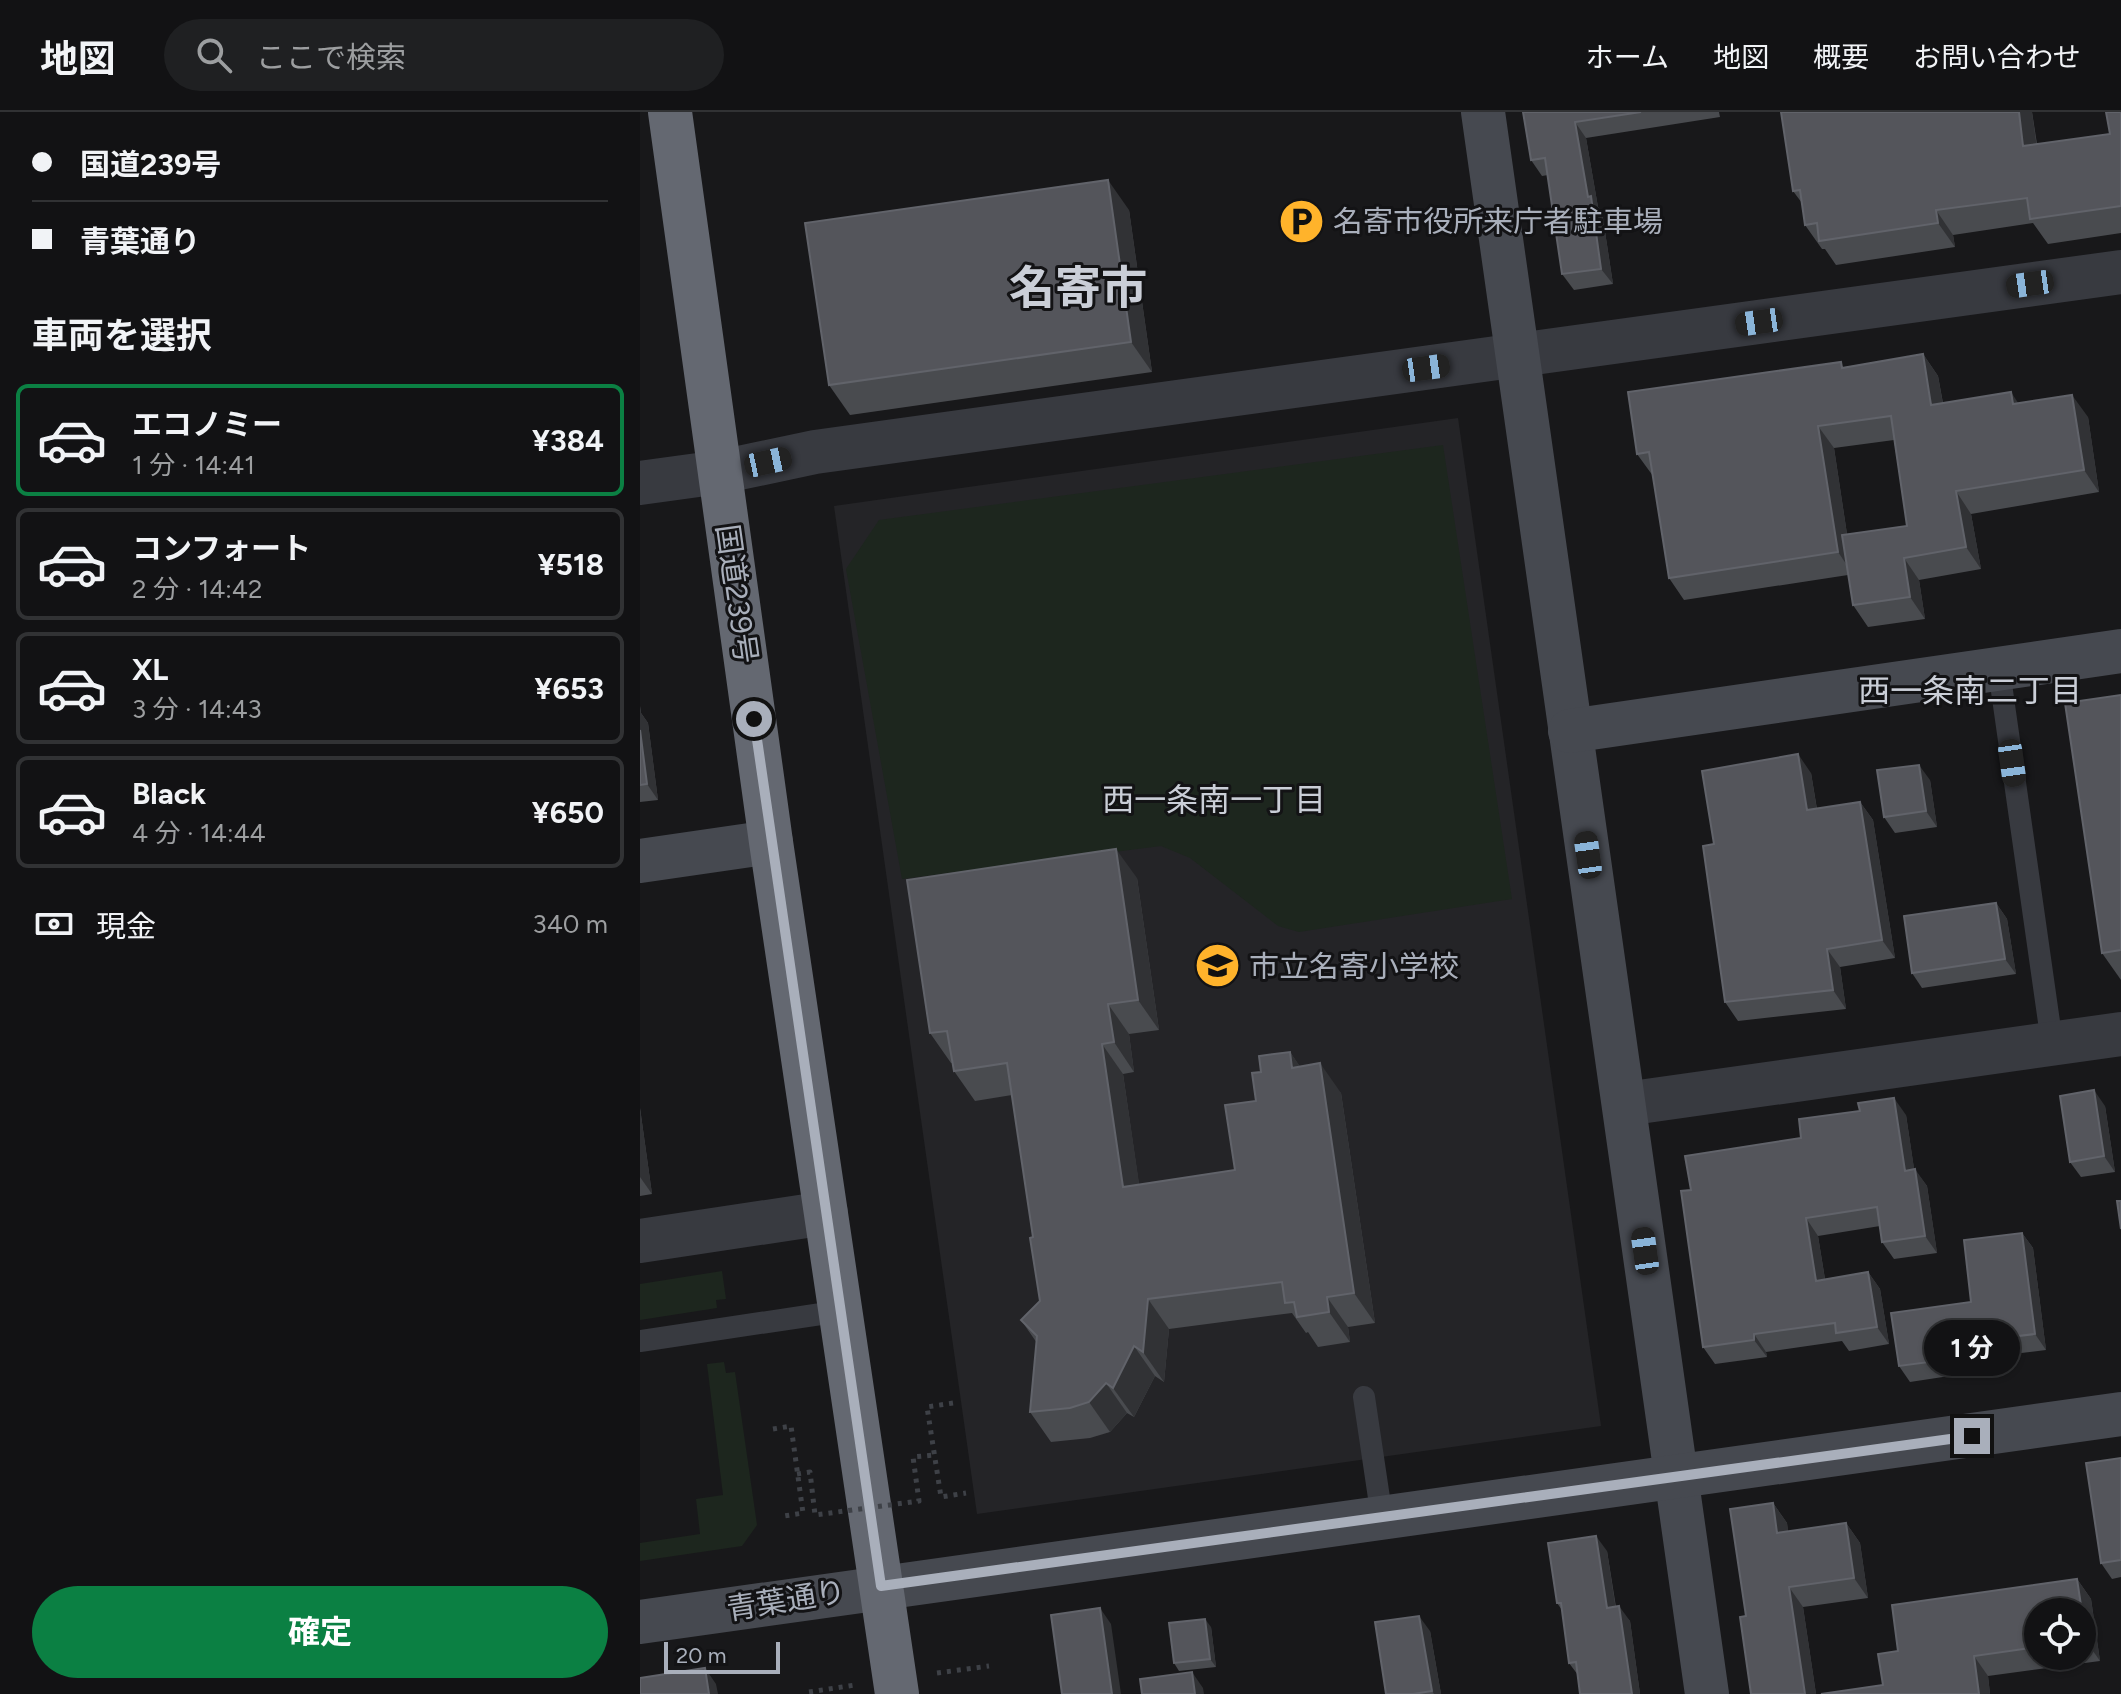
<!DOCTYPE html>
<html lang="ja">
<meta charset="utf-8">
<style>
:root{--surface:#121214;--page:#1f2022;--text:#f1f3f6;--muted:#9c9ea0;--line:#313234;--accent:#0b8043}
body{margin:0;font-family:Figtree,"Noto Sans JP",sans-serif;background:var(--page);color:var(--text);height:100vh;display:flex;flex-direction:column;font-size:30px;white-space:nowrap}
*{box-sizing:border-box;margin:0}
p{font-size:26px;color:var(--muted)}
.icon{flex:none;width:44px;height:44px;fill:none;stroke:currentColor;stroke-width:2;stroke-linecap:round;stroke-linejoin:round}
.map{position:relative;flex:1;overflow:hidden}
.side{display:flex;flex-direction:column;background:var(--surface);width:640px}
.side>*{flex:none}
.banner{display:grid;align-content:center;height:176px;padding:0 32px;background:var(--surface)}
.controls{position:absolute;left:1384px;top:1486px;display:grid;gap:16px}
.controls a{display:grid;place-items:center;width:72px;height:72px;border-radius:50%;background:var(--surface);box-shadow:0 2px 6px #0004,0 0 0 2px var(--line);font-size:40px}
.scale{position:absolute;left:24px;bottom:20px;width:116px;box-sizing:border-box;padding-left:8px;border:4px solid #a9afbb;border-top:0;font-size:22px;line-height:28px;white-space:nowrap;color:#a9afbb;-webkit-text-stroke:6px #131315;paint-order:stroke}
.end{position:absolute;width:36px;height:36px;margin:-18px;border:10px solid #a9afbb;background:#111;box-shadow:0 0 0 4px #111}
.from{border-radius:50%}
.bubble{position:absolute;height:56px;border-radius:28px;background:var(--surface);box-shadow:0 2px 6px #0004,0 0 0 2px var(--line);font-size:26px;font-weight:700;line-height:56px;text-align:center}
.car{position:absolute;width:24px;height:48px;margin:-24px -12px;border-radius:10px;box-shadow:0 0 6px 2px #0007;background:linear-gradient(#222 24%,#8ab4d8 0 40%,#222 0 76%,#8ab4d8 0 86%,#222 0)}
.banner b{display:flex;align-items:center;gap:28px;height:76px;font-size:30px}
.banner b+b{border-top:2px solid var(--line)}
.banner i{width:20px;height:20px;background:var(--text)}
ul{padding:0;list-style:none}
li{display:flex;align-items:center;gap:24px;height:112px;margin:0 16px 12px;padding:0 16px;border:4px solid var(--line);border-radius:12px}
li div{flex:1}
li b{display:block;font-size:30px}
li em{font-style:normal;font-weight:700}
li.selected{border-color:var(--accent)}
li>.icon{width:72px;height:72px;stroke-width:1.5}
h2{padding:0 32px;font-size:36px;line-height:96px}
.pay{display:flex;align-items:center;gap:20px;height:88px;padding:0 32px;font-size:30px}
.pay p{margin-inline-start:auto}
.action{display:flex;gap:16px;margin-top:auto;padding:16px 32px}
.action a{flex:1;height:92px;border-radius:48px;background:var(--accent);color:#fff;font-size:32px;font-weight:700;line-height:92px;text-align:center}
header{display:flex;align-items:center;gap:48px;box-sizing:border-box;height:112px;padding:0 40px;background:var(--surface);border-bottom:2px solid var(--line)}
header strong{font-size:38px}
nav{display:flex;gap:44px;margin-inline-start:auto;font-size:28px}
.search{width:560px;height:72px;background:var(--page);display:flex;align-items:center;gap:20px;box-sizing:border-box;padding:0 28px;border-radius:44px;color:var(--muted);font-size:30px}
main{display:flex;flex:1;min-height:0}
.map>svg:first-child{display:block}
.built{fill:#242427}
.green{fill:#1d261e}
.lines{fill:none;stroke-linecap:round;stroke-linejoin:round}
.path{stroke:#3e4147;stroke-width:5;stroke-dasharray:4 6;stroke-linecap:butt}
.lane{stroke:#383a40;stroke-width:22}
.street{stroke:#383a40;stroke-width:44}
.secondary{stroke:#464950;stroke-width:44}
.highway{stroke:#646871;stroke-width:44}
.path-bridge{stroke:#3e4147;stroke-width:5;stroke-dasharray:4 6;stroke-linecap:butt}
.wall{fill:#494b4f;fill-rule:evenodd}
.shaded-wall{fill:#313235}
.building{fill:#54555b;stroke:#61636a;stroke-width:2}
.route{stroke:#a9afbb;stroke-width:10}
.labels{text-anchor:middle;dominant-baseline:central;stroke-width:6;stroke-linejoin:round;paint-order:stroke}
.poi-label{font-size:30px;fill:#a9afbb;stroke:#131315;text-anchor:start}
.street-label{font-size:30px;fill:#a9afbb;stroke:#131315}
.neighbourhood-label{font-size:32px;fill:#caced7;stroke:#131315}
.town-label{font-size:46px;font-weight:bold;fill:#caced7;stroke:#131315}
</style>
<header>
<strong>地図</strong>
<div class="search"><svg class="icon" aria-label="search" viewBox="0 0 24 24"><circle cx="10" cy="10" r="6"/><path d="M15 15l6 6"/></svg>ここで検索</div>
<nav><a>ホーム</a><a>地図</a><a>概要</a><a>お問い合わせ</a></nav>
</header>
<main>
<section class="side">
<div class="banner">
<b><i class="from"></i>国道239号</b>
<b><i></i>青葉通り</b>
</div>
<h2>車両を選択</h2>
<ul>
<li class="selected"><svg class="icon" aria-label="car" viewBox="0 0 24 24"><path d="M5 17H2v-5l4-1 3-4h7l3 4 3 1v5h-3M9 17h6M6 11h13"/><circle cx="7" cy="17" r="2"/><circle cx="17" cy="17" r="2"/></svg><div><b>エコノミー</b><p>1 分 · 14:41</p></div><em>¥384</em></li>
<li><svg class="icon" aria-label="car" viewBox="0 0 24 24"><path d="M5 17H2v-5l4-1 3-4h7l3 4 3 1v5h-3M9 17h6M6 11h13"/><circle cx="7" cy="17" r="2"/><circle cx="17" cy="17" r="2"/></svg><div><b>コンフォート</b><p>2 分 · 14:42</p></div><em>¥518</em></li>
<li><svg class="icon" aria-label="car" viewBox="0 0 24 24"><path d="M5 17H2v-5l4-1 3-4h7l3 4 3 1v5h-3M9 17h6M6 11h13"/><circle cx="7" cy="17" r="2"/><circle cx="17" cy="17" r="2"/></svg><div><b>XL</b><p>3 分 · 14:43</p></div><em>¥653</em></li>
<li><svg class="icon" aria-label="car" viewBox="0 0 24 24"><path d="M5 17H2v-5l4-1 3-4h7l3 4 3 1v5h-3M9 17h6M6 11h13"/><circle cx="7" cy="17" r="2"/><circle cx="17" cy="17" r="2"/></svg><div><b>Black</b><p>4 分 · 14:44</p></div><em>¥650</em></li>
</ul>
<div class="pay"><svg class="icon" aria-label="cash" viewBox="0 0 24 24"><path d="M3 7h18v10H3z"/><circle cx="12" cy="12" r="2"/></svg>現金<p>340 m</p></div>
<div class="action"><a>確定</a></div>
</section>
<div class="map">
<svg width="1481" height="1582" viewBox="0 0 1481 1582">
<rect width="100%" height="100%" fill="#18181a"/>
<path class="built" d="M 818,306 L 961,1314 L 337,1402 L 194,394 Z"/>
<g class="green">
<path d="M 803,333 L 872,787 L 659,820 L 638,814 L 550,746 L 521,734 L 262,767 L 206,457 L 239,408 Z"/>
<path d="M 82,1159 L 86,1187 L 76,1188 L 77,1196 L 0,1208 L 0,1172 Z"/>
<path d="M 84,1250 L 86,1261 L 95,1260 L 117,1413 L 102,1434 L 0,1449 L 0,1431 L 60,1422 L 56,1387 L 83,1383 L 67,1252 Z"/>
</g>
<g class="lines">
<g class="path">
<path d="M 313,1291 L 287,1295 L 301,1385 L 326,1381"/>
<path d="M 133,1317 L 151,1314 L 163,1401 L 144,1404"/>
<path d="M 297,1561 L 349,1554"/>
<path d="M 169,1580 L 215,1573"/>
</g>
<g class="lane">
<path d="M 1359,558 L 1412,931"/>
<path d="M 0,1229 L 201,1199"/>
<path d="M 724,1285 L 742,1406"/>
</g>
<g class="street">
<path d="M 0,371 L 80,360 L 175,340 L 1481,160"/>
<path d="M 985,992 L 1481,922"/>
<path d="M 0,1129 L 186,1101"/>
</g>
<g class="secondary">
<path d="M 843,0 L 1067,1582"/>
<path d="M 930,619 L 1481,539"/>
<path d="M 0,749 L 131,730"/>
<path d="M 0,1510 C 493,1437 988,1375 1481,1302"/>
</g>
<path class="highway" d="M 30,0 L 131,730 L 257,1582"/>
<path class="path-bridge" d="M 157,1362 L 170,1360 L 175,1403 L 279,1389 L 273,1345 L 294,1343"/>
</g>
<g class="wall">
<path d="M 883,0 L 1079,0 L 1080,5 L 946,26 L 958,95 L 962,100 L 973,172 L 934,178 L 922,162 L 908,63 L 902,64 L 891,48 Z"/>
<path d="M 1141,0 L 1392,0 L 1397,32 L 1470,22 L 1481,0 L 1481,121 L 1408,132 L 1393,111 L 1313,123 L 1315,135 L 1196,153 L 1185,137 L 1182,137 L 1165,113 L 1162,91 L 1153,79 Z"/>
<path d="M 489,98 L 512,260 L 210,303 L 189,273 Z"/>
<path d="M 1283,242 L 1298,264 L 1303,291 L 1379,291 L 1448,305 L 1459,380 L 1331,402 L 1341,457 L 1279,468 L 1285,507 L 1228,515 L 1213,493 L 1208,463 L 1044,488 L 1029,466 L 1013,364 L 997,342 L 1205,255 ZM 1254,328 L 1267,414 L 1207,422 L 1194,336 Z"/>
<path d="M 1481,583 L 1481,868 L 1462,841 Z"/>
<path d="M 0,594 L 1,601 L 8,611 L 18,688 L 0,690 Z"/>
<path d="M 1171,661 L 1177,697 L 1220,690 L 1233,708 L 1255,846 L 1200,855 L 1206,897 L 1098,909 L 1085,890 L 1074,732 Z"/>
<path d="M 1290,668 L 1297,715 L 1255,721 L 1244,705 Z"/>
<path d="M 497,766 L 519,918 L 489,922 L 494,960 L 483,962 L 499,1073 L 595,1058 L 616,989 L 621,960 L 650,940 L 660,955 L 701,981 L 735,1211 L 708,1215 L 710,1230 L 678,1235 L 668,1220 L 666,1221 L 652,1201 L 529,1217 L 524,1270 L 515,1264 L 494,1305 L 487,1301 L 470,1320 L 450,1326 L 411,1330 L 390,1300 L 397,1231 L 381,1208 L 400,1189 L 393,1125 L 372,983 L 335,989 L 314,959 L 312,951 L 311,951 L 290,921 Z"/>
<path d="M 1356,791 L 1367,807 L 1376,862 L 1282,876 L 1272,861 Z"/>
<path d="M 1465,994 L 1475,1060 L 1441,1065 L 1430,1050 Z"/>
<path d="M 0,996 L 12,1082 L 0,1084 Z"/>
<path d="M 1266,1003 L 1274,1057 L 1287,1074 L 1297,1141 L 1254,1147 L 1242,1130 L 1240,1114 L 1178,1124 L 1185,1167 L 1228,1160 L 1240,1177 L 1249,1232 L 1209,1239 L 1202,1229 L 1126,1240 L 1127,1245 L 1075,1252 L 1063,1235 L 1051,1078 L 1161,1026 Z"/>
<path d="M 1382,1121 L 1393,1136 L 1406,1238 L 1314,1249 L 1316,1263 L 1270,1270 L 1259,1254 L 1331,1190 Z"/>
<path d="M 1481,1346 L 1481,1465 L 1472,1467 L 1461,1451 Z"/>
<path d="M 1133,1391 L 1147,1411 L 1148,1420 L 1206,1411 L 1220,1431 L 1228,1486 L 1163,1495 L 1176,1582 L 1111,1582 L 1106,1504 Z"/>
<path d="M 967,1439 L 976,1495 L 990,1509 L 1000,1582 L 940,1582 L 938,1563 L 929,1551 L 922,1498 L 917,1491 Z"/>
<path d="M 1437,1467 L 1451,1487 L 1460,1549 L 1348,1564 L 1350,1582 L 1181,1582 L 1243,1573 L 1238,1542 L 1258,1539 L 1252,1493 ZM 1398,1500 L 1442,1500 L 1442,1544 L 1398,1544 Z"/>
<path d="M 571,1515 L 576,1555 L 539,1559 L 534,1551 Z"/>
<path d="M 790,1519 L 801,1582 L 746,1582 Z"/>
</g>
<g class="shaded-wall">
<path d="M 1379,0 L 1392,0 L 1400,58 L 1383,34 Z"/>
<path d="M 935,10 L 946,26 L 958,95 L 962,100 L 973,172 L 961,157 Z"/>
<path d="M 468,68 L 489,98 L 512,260 L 491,230 Z"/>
<path d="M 1296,98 L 1313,123 L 1315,135 L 1298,111 Z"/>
<path d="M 1283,242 L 1298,264 L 1307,315 L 1291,293 Z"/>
<path d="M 1371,280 L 1386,303 L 1373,292 Z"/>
<path d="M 1432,283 L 1448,305 L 1459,380 L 1444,358 Z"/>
<path d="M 1178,314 L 1194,336 L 1213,462 L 1198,440 Z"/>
<path d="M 1316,379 L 1331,402 L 1341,457 L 1326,435 Z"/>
<path d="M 1264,446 L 1279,468 L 1285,507 L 1270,485 Z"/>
<path d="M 0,594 L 1,601 L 8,611 L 18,688 L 7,672 L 0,618 Z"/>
<path d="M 1158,642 L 1171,661 L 1180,717 L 1167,698 Z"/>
<path d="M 1279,653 L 1290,668 L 1297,715 L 1286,699 Z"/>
<path d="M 1220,690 L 1233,708 L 1255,846 L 1242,828 Z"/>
<path d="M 476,737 L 497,766 L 519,918 L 498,888 Z"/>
<path d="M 1356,791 L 1367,807 L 1376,862 L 1365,847 Z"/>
<path d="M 1187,837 L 1200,855 L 1206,897 L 1193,878 Z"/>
<path d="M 468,892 L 489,922 L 494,960 L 474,930 Z"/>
<path d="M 462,932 L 483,962 L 504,1105 L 483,1075 Z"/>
<path d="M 650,940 L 671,970 L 652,956 Z"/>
<path d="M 680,951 L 701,981 L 735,1211 L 714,1181 Z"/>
<path d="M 1454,978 L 1465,994 L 1475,1060 L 1464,1044 Z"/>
<path d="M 1254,986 L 1266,1003 L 1277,1076 L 1265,1059 Z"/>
<path d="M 0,996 L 12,1082 L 0,1065 Z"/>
<path d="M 1275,1057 L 1287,1074 L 1297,1141 L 1285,1124 Z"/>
<path d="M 1166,1106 L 1178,1124 L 1188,1186 L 1176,1169 Z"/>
<path d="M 1382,1121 L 1393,1136 L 1406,1238 L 1395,1222 Z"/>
<path d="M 1228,1160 L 1240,1177 L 1249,1232 L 1237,1215 Z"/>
<path d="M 687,1185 L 708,1215 L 710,1230 L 689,1200 Z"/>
<path d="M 508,1187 L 529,1217 L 524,1270 L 503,1240 Z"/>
<path d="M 1114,1222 L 1126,1240 L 1127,1245 L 1114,1228 Z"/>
<path d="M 1303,1233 L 1314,1249 L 1316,1263 L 1305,1248 Z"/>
<path d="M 494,1234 L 515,1264 L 494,1305 L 473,1276 Z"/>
<path d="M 466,1271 L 487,1301 L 470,1320 L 449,1290 Z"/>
<path d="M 1133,1391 L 1147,1411 L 1151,1441 L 1137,1421 Z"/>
<path d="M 1206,1411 L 1220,1431 L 1228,1486 L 1214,1466 Z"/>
<path d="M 956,1424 L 967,1439 L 978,1511 L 967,1496 Z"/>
<path d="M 1437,1467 L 1451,1487 L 1460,1549 L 1446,1529 Z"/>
<path d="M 1149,1475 L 1163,1495 L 1176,1582 L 1165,1582 Z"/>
<path d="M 979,1494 L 990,1509 L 1000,1582 L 992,1582 Z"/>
<path d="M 460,1496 L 471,1512 L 481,1582 L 472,1582 Z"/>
<path d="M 779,1504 L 790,1519 L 801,1582 L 794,1582 L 792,1579 Z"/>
<path d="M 565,1507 L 571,1515 L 576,1555 L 570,1547 Z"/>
<path d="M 1334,1544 L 1348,1564 L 1350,1582 L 1339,1582 Z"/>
<path d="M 65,1556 L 76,1572 L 78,1582 L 69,1582 Z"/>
<path d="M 552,1560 L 563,1576 L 564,1582 L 555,1582 Z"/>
</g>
<g class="building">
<path d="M 883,0 L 1001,0 L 935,10 L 948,85 L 951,84 L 961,157 L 922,162 L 905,46 L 891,48 Z"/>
<path d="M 1141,0 L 1379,0 L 1383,34 L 1470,22 L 1466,0 L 1481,0 L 1481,94 L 1390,107 L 1387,86 L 1296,98 L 1298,111 L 1179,129 L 1177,111 L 1165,113 L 1160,78 L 1153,79 Z"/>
<path d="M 468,68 L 491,230 L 189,273 L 165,111 Z"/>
<path d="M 1283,242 L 1291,293 L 1371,280 L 1373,292 L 1432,283 L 1444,358 L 1316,379 L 1326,435 L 1264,446 L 1270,485 L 1213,493 L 1202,423 L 1267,414 L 1251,304 L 1178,314 L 1198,440 L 1029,466 L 1009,340 L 997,342 L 988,280 L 1201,250 L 1202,256 Z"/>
<path d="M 1481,583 L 1481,838 L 1462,841 L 1425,591 Z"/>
<path d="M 0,618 L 7,672 L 0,673 Z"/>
<path d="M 1158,642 L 1167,698 L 1220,690 L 1242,828 L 1187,837 L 1193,878 L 1085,890 L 1063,734 L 1074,732 L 1062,659 Z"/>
<path d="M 1279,653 L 1286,699 L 1244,705 L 1237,658 Z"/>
<path d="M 476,737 L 498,888 L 468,892 L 474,930 L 462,932 L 483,1075 L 595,1058 L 585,993 L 616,989 L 612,961 L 621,960 L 619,944 L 650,940 L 652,956 L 680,951 L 714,1181 L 687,1185 L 689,1200 L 657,1205 L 654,1190 L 645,1191 L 642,1170 L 508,1187 L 503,1240 L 494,1234 L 473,1276 L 466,1271 L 449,1290 L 430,1296 L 390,1300 L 397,1224 L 381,1208 L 400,1189 L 390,1126 L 393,1125 L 367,951 L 314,959 L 307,919 L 290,921 L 267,768 Z"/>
<path d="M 1356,791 L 1365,847 L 1272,861 L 1264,804 Z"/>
<path d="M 1454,978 L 1464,1044 L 1430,1050 L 1420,984 Z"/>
<path d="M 1254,986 L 1265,1059 L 1275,1057 L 1285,1124 L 1242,1130 L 1237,1095 L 1166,1106 L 1176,1169 L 1228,1160 L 1237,1215 L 1196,1221 L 1195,1211 L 1114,1222 L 1114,1228 L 1063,1235 L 1041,1079 L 1051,1078 L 1045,1044 L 1161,1026 L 1159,1007 L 1220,999 L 1218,991 Z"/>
<path d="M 1477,1089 L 1481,1089 L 1481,1117 Z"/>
<path d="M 1382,1121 L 1395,1222 L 1303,1233 L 1305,1248 L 1259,1254 L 1251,1201 L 1331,1190 L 1324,1128 Z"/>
<path d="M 1481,1346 L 1481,1448 L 1461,1451 L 1446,1351 Z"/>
<path d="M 1133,1391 L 1137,1421 L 1206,1411 L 1214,1466 L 1149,1475 L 1165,1582 L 1111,1582 L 1100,1505 L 1106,1504 L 1090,1397 Z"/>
<path d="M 956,1424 L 967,1496 L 979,1494 L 992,1582 L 940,1582 L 936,1550 L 929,1551 L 921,1491 L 917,1491 L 908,1431 Z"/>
<path d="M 1437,1467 L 1442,1500 L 1398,1500 L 1398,1535 L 1334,1544 L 1339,1582 L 1181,1582 L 1243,1573 L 1238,1542 L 1258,1539 L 1252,1493 Z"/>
<path d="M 460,1496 L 472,1582 L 422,1582 L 411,1503 Z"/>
<path d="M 1442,1502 L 1446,1529 L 1442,1529 Z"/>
<path d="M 779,1504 L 792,1579 L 773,1582 L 746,1582 L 735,1510 Z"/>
<path d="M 565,1507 L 570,1547 L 534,1551 L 529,1511 Z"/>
<path d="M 65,1556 L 69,1582 L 0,1582 L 0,1566 Z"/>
<path d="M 552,1560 L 555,1582 L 502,1582 L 500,1567 Z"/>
</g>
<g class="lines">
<path class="route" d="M 114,607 L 241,1474 L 1332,1324"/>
</g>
<defs>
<symbol id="parking-disc" viewBox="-11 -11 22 22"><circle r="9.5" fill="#ffb32b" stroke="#131315"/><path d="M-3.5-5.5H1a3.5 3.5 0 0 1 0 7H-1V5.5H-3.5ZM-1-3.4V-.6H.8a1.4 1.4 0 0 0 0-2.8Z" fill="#111"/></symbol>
<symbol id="school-disc" viewBox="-11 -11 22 22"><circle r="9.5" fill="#ffb32b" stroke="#131315"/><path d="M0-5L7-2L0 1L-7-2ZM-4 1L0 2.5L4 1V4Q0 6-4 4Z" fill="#111"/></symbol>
</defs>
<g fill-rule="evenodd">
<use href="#parking-disc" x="636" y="84" width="51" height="51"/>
<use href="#school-disc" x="552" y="828" width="51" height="51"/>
</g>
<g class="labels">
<g class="poi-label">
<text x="693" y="109">名寄市役所来庁者駐車場</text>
<text x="609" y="854">市立名寄小学校</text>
</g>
<g class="street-label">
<text transform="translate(97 482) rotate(82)">国道239号</text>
<text transform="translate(146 1488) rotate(-9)">青葉通り</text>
</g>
<g class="neighbourhood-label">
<text x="1330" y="579">西一条南二丁目</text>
<text x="574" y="688">西一条南一丁目</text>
</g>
<g class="town-label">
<text x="438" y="176">名寄市</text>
</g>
</g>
</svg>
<div class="controls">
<a><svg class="icon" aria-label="locate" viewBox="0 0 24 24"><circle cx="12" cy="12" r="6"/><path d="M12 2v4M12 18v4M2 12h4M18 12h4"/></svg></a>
</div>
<div class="scale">20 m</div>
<i class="end from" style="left:114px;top:607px"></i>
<i class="end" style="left:1332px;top:1324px"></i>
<div class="bubble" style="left:1284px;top:1208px;width:96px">1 分</div>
<i class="car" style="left:1390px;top:172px;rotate:262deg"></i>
<i class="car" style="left:1119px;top:210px;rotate:262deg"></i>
<i class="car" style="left:786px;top:256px;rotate:82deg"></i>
<i class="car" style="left:128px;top:350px;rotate:78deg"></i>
<i class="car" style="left:1372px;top:651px;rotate:172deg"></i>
<i class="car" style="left:948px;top:743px;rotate:352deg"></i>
<i class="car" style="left:1005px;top:1139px;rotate:352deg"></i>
</div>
</main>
